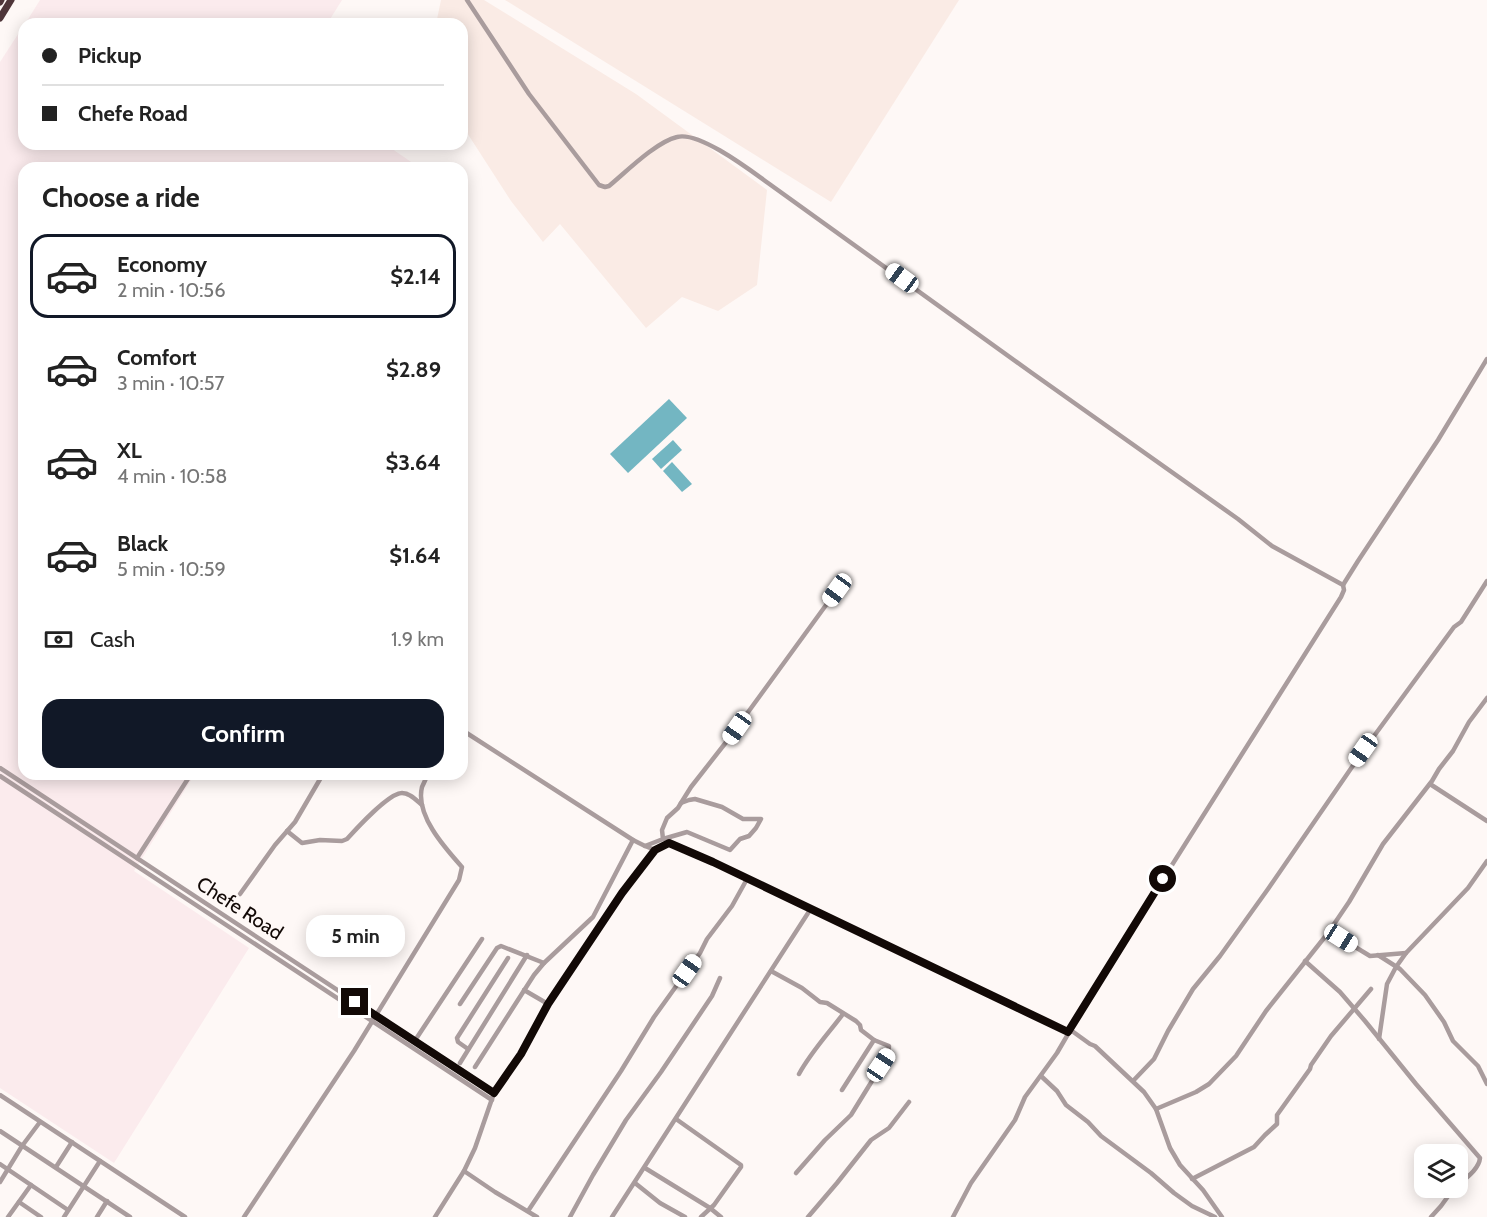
<!DOCTYPE html>
<meta charset="utf-8">
<style>
:root{--surface:#fff;--page:#f6f6f6;--text:#222;--muted:#767676;--line:#e0e0e0;--accent:#111827}
body{margin:0;font-family:Cabin,sans-serif;background:var(--page);color:var(--text);height:100vh;display:flex;flex-direction:column;font-size:22px;white-space:nowrap}
*{box-sizing:border-box;margin:0}
p{font-size:20px;color:var(--muted)}
.icon{flex:none;width:33px;height:33px;fill:none;stroke:currentColor;stroke-width:2;stroke-linecap:round;stroke-linejoin:round}
.map{position:relative;flex:1;overflow:hidden}
.details{position:absolute;left:18px;top:162px;width:450px;height:618px;display:flex;flex-direction:column;background:var(--surface);border-radius:18px;box-shadow:0 3px 15px #0003}
.details>*{flex:none}
.hud{position:absolute;left:18px;top:18px;width:450px;height:132px;border-radius:18px;box-shadow:0 3px 15px #0003;display:grid;align-content:center;height:132px;padding:0 24px;background:var(--surface)}
.tools{position:absolute;left:1414px;top:1144px;display:grid;gap:12px}
.tools a{display:grid;place-items:center;width:54px;height:54px;border-radius:12px;background:var(--surface);box-shadow:0 3px 15px #0003;font-size:30px}
.end{position:absolute;width:27px;height:27px;margin:-14px;border:8px solid #120906;background:#fff;box-shadow:0 0 0 3px #fff}
.from{border-radius:50%}
.bubble{position:absolute;height:42px;border-radius:18px;background:var(--surface);box-shadow:0 3px 15px #0003;font-size:20px;font-weight:700;line-height:42px;text-align:center}
.car{position:absolute;width:18px;height:36px;margin:-18px -9px;border-radius:8px;box-shadow:0 0 4px 2px #0007;background:linear-gradient(#fff 24%,#345 0 40%,#fff 0 76%,#345 0 86%,#fff 0)}
.hud b{display:flex;align-items:center;gap:21px;height:57px;font-size:22px}
.hud b+b{border-top:2px solid var(--line)}
.hud i{width:15px;height:15px;background:var(--text)}
ul{padding:0;list-style:none}
li{display:flex;align-items:center;gap:18px;height:84px;margin:0 12px 9px;padding:0 12px;border:3px solid transparent;border-radius:18px}
li div{flex:1}
li b{display:block;font-size:22px}
li em{font-style:normal;font-weight:700}
li.on{border-color:var(--accent)}
li>.icon{width:54px;height:54px;stroke-width:1.5}
h2{padding:0 24px;font-size:27px;line-height:72px}
.pay{display:flex;align-items:center;gap:15px;height:66px;padding:0 24px;font-size:22px}
.pay p{margin-inline-start:auto}
.button{display:flex;gap:12px;margin-top:auto;padding:12px 24px}
.button a{flex:1;height:69px;border-radius:18px;background:var(--accent);color:#fff;font-size:24px;font-weight:700;line-height:69px;text-align:center}
.map>svg:first-child{display:block}
.built{fill:#faebe5}
.education{fill:#fbebed}
.water{fill:#73b6c2}
.lines{fill:none;stroke-linecap:round;stroke-linejoin:round}
.minor{stroke:#a99c9d;stroke-width:4.5}
.highway{stroke:#4f363a;stroke-width:7}
.route{stroke:#120906;stroke-width:8}
.labels{text-anchor:middle;dominant-baseline:central;stroke-width:5;stroke-linejoin:round;paint-order:stroke}
.street-label{font-size:20px;fill:#120906;stroke:#fef8f6}
</style>
<div class="map">
<svg width="1487" height="1217" viewBox="0 0 1487 1217">
<rect width="100%" height="100%" fill="#fef8f6"/>
<g class="built">
<path d="M 441,0 L 484,0 L 636,94 L 767,190 L 757,285 L 718,311 L 682,297 L 646,328 L 560,224 L 543,242 L 511,201 L 462,125 L 462,24 L 436,24 Z"/>
<path d="M 505,0 L 959,0 L 831,202 Z"/>
</g>
<g class="education">
<path d="M 40,0 L 342,0 L 327,24 L 25,24 Z"/>
<path d="M 24,25 L 24,144 L 385,144 L 417,166 L 416,168 L 24,168 L 24,774 L 195,774 L 134,871 L 249,948 L 114,1163 L 0,1088 L 0,62 Z"/>
</g>
<g class="water">
<path d="M 669,399 L 687,418 L 628,473 L 610,454 Z"/>
<path d="M 673,440 L 682,450 L 661,469 L 652,459 Z"/>
<path d="M 672,462 L 692,484 L 682,492 L 663,471 Z"/>
</g>
<g class="lines">
<g class="minor">
<path d="M 467,0 L 529,94 L 599,185 L 605,187 L 609,186 C 627,171 656,142 677,137 C 699,131 750,170 768,183 L 1032,373 L 1238,519 L 1272,546 L 1343,585 L 1344,590 L 1341,597 L 1102,976 L 1057,1053 L 1025,1097 L 1015,1120 L 971,1183 L 953,1217"/>
<path d="M 1343,585 L 1358,561 L 1438,440 L 1487,359"/>
<path d="M 462,730 L 633,840 L 645,846 L 655,850"/>
<path d="M 0,768 L 494,1093"/>
<path d="M 0,776 L 492,1100"/>
<path d="M 1430,784 L 1487,821"/>
<path d="M 681,803 L 691,787 L 727,741 L 837,590"/>
<path d="M 287,831 L 302,843 L 320,840 L 342,841 L 347,839 C 356,829 389,793 402,793 C 410,793 416,800 422,805"/>
<path d="M 645,846 L 663,839 L 687,832 L 730,850 L 740,839 L 749,836 L 756,828 L 761,819 L 743,819 L 722,807 L 695,799 L 689,800 L 681,803 L 678,808 L 667,818 L 662,830 L 663,839"/>
<path d="M 137,858 L 191,774"/>
<path d="M 240,894 L 275,845 L 295,822 L 323,774"/>
<path d="M 1329,931 L 1370,956 L 1406,953"/>
<path d="M 1378,955 L 1400,969 L 1425,995 L 1444,1022 L 1453,1041 L 1478,1066 L 1487,1084"/>
<path d="M 1305,961 L 1340,992 L 1365,1021 L 1416,1084 L 1480,1158 C 1479,1169 1466,1178 1458,1185"/>
<path d="M 771,971 L 802,988 L 820,1002 L 827,1003 L 856,1021 L 860,1025 L 861,1030 L 874,1040 L 842,1090"/>
<path d="M 524,990 L 548,1004"/>
<path d="M 460,1004 L 497,948 L 501,946 L 544,963"/>
<path d="M 1379,1039 L 1387,984 L 1396,967 L 1406,953 L 1468,888 L 1487,861"/>
<path d="M 414,1042 L 482,939"/>
<path d="M 468,1049 L 458,1042 L 457,1038 L 508,958"/>
<path d="M 460,1063 L 527,955"/>
<path d="M 475,1067 L 534,975 L 544,963 L 593,917 L 633,840"/>
<path d="M 799,1074 C 811,1052 828,1034 843,1014"/>
<path d="M 1041,1076 L 1057,1091 L 1066,1105 L 1088,1122 L 1101,1136 L 1151,1173 L 1174,1193 L 1192,1206 L 1215,1217"/>
<path d="M 1133,1081 L 1154,1059 L 1168,1031 L 1193,989 L 1220,956 L 1268,889 L 1363,751 L 1454,627 L 1461,622 L 1487,581"/>
<path d="M 0,1095 L 185,1217"/>
<path d="M 1156,1109 L 1196,1092 L 1209,1084 L 1236,1056 L 1266,1011 L 1328,933 L 1349,902 L 1383,844 L 1432,781 L 1439,769 L 1453,751 L 1469,722 L 1487,698"/>
<path d="M 676,1119 L 741,1165 L 741,1167 L 714,1205 L 701,1217"/>
<path d="M 0,1131 L 130,1217"/>
<path d="M 0,1164 L 68,1210"/>
<path d="M 56,1167 L 72,1142"/>
<path d="M 645,1168 L 710,1208 L 721,1217"/>
<path d="M 464,1171 L 495,1192 L 537,1217"/>
<path d="M 796,1173 L 825,1140 L 851,1115 L 888,1055 L 889,1046 L 874,1040"/>
<path d="M 1192,1179 L 1254,1147 L 1265,1135 L 1277,1124 L 1277,1115 L 1310,1069 L 1311,1065 L 1331,1036 L 1371,989"/>
<path d="M 0,1182 L 22,1146 L 40,1122"/>
<path d="M 635,1183 L 660,1203 L 685,1217"/>
<path d="M 19,1202 L 41,1217"/>
<path d="M 528,1211 L 621,1071 L 654,1017 L 700,953 L 707,939 L 732,906 L 747,879"/>
<path d="M 8,1217 L 31,1185"/>
<path d="M 64,1217 L 100,1161"/>
<path d="M 97,1217 L 107,1201"/>
<path d="M 244,1217 L 354,1051 L 459,880 L 462,867 C 445,848 415,815 422,787 C 424,783 426,778 428,774"/>
<path d="M 435,1217 L 464,1171 L 475,1148 L 494,1093 L 521,1054 L 548,1004 L 590,940 L 633,878 L 655,850 L 669,843 L 713,862 L 1068,1032 L 1072,1031 L 1090,1044 L 1095,1046 L 1144,1092 L 1156,1109 L 1170,1148 L 1180,1165 L 1203,1190 L 1222,1217"/>
<path d="M 570,1217 L 593,1175 L 626,1120 L 661,1072 L 712,996 L 720,978"/>
<path d="M 612,1217 L 810,910"/>
<path d="M 808,1217 L 837,1183 L 871,1140 L 889,1128 L 909,1102"/>
<path d="M 1431,1217 L 1441,1206 L 1454,1188"/>
</g>
<g class="highway">
<path d="M 0,2 L 1,0"/>
<path d="M 0,18 L 11,0"/>
</g>
</g>
<g class="lines">
<path class="route" d="M 355,1002 L 494,1093 L 521,1054 L 548,1004 L 622,893 L 655,850 L 669,843 L 713,862 L 1068,1032 L 1163,879"/>
</g>
<g class="labels">
<g class="street-label">
<text transform="translate(240 908) rotate(33)">Chefe Road</text>
</g>
</g>
</svg>
<div class="tools">
<a><svg class="icon" aria-label="layers" viewBox="0 0 24 24"><path d="M12 4l9 5-9 5-9-5zM3 14l9 5 9-5"/></svg></a>
</div>
<i class="end from" style="left:1163px;top:879px"></i>
<i class="end" style="left:355px;top:1002px"></i>
<div class="bubble" style="left:306px;top:915px;width:99px">5 min</div>
<i class="car" style="left:902px;top:278px;rotate:306deg"></i>
<i class="car" style="left:837px;top:590px;rotate:216deg"></i>
<i class="car" style="left:737px;top:728px;rotate:215deg"></i>
<i class="car" style="left:1363px;top:750px;rotate:215deg"></i>
<i class="car" style="left:1341px;top:938px;rotate:122deg"></i>
<i class="car" style="left:687px;top:971px;rotate:35deg"></i>
<i class="car" style="left:881px;top:1065px;rotate:34deg"></i>
<div class="hud">
<b><i class="from"></i>Pickup</b>
<b><i></i>Chefe Road</b>
</div>
<section class="details">
<h2>Choose a ride</h2>
<ul>
<li class="on"><svg class="icon" aria-label="car" viewBox="0 0 24 24"><path d="M5 17H2v-5l4-1 3-4h7l3 4 3 1v5h-3M9 17h6M6 11h13"/><circle cx="7" cy="17" r="2"/><circle cx="17" cy="17" r="2"/></svg><div><b>Economy</b><p>2 min · 10:56</p></div><em>$2.14</em></li>
<li><svg class="icon" aria-label="car" viewBox="0 0 24 24"><path d="M5 17H2v-5l4-1 3-4h7l3 4 3 1v5h-3M9 17h6M6 11h13"/><circle cx="7" cy="17" r="2"/><circle cx="17" cy="17" r="2"/></svg><div><b>Comfort</b><p>3 min · 10:57</p></div><em>$2.89</em></li>
<li><svg class="icon" aria-label="car" viewBox="0 0 24 24"><path d="M5 17H2v-5l4-1 3-4h7l3 4 3 1v5h-3M9 17h6M6 11h13"/><circle cx="7" cy="17" r="2"/><circle cx="17" cy="17" r="2"/></svg><div><b>XL</b><p>4 min · 10:58</p></div><em>$3.64</em></li>
<li><svg class="icon" aria-label="car" viewBox="0 0 24 24"><path d="M5 17H2v-5l4-1 3-4h7l3 4 3 1v5h-3M9 17h6M6 11h13"/><circle cx="7" cy="17" r="2"/><circle cx="17" cy="17" r="2"/></svg><div><b>Black</b><p>5 min · 10:59</p></div><em>$1.64</em></li>
</ul>
<div class="pay"><svg class="icon" aria-label="cash" viewBox="0 0 24 24"><path d="M3 7h18v10H3z"/><circle cx="12" cy="12" r="2"/></svg>Cash<p>1.9 km</p></div>
<div class="button"><a>Confirm</a></div>
</section>
</div>
